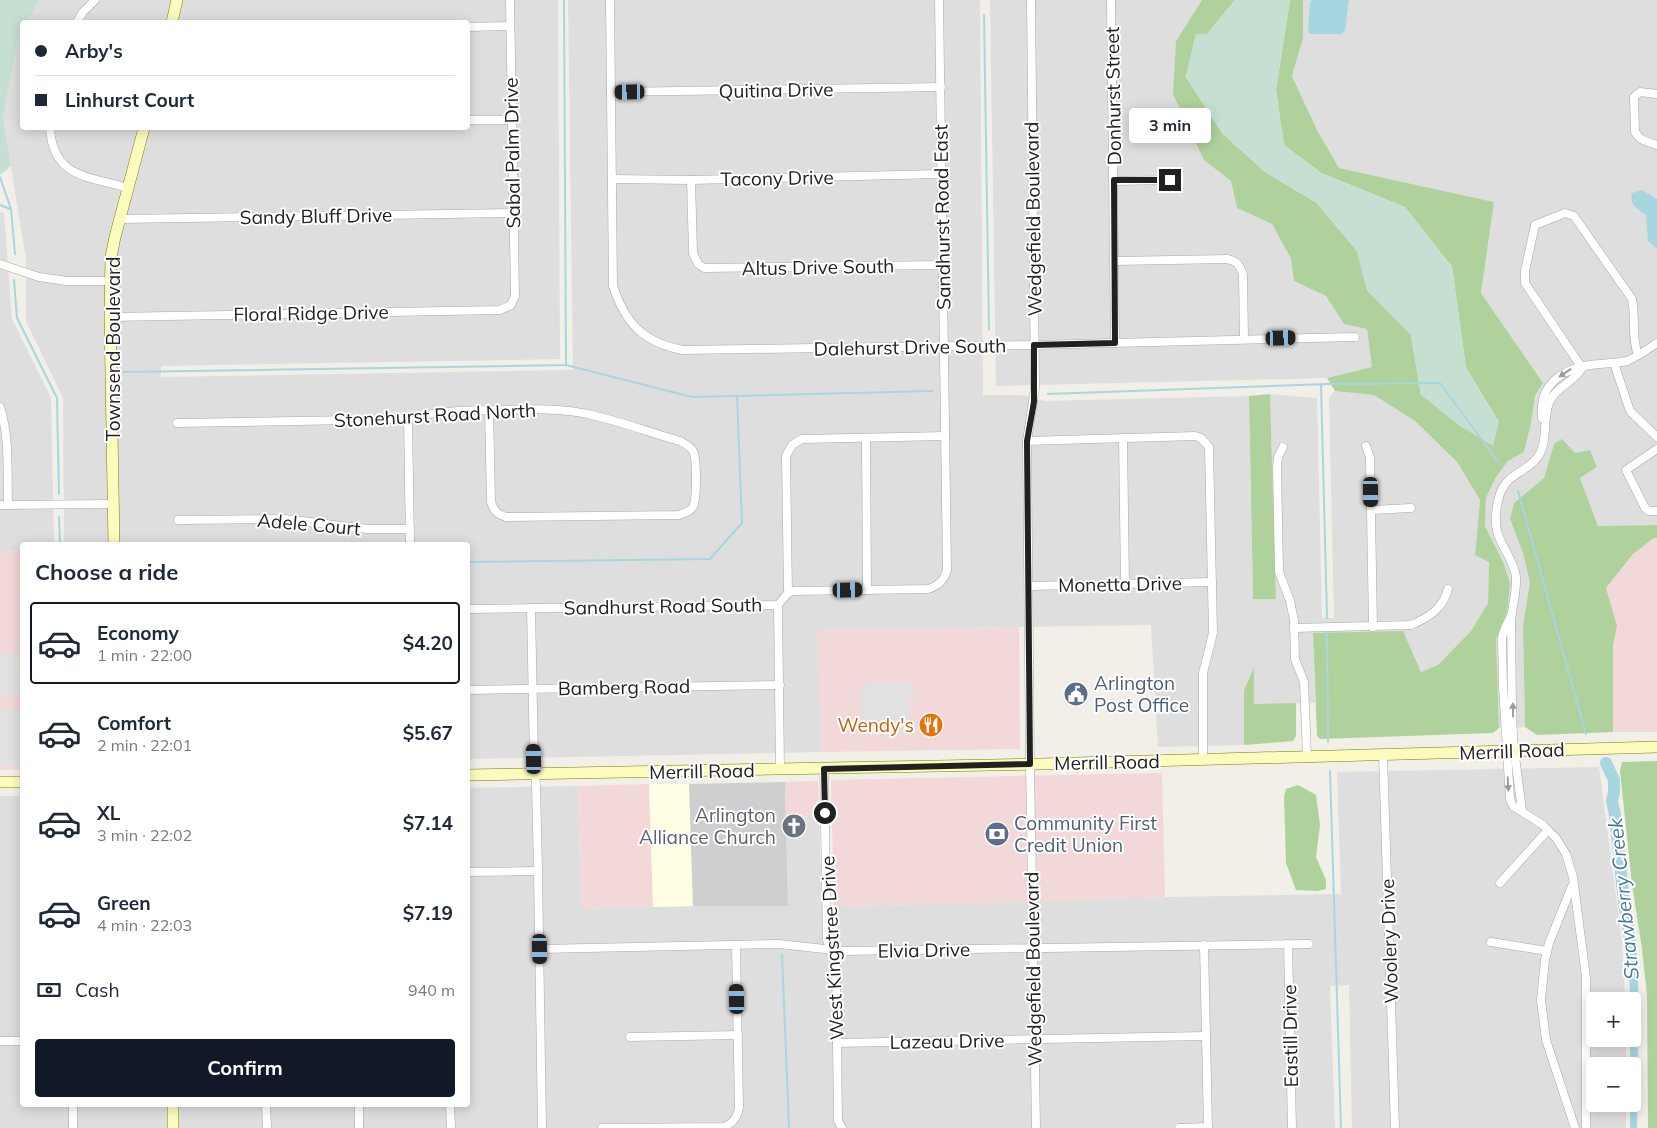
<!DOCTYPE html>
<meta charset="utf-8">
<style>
:root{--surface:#fff;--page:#f6f6f7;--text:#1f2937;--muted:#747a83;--line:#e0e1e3;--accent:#111827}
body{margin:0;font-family:Mulish,sans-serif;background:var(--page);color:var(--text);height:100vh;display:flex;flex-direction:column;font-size:19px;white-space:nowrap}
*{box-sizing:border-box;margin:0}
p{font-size:16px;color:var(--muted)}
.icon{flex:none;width:28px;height:28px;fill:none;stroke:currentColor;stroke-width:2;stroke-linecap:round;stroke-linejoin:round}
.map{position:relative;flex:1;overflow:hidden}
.panel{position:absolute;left:20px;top:542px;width:450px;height:565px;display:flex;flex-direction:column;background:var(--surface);border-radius:5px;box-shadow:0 2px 12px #0003}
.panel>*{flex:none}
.guide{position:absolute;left:20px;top:20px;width:450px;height:110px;border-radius:5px;box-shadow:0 2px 12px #0003;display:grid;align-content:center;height:110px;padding:0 15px;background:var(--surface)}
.controls{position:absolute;left:1586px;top:992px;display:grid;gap:10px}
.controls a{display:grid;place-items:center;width:55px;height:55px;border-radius:5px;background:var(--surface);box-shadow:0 2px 12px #0003;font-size:25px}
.end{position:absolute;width:22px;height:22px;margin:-11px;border:6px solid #212121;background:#fff;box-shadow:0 0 0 2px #fff}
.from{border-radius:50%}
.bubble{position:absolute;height:35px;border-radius:5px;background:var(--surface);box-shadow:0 2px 12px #0003;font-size:16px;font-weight:700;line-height:35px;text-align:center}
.car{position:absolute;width:15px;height:30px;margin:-15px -8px;border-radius:6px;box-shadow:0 0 4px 1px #0007;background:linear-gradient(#222 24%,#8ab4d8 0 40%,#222 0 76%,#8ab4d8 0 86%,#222 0)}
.guide b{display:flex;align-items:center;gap:18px;height:48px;font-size:19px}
.guide b+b{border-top:1px solid var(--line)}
.guide i{width:12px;height:12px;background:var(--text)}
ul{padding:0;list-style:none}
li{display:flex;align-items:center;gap:15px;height:82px;margin:0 10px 8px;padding:0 5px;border:2px solid transparent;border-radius:5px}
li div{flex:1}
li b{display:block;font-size:19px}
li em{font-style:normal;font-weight:700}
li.active{border-color:var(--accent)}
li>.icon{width:45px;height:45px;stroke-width:1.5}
h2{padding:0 15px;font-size:22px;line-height:60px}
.pay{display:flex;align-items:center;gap:12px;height:55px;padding:0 15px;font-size:19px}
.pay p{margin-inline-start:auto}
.button{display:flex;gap:10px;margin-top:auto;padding:10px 15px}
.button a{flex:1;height:58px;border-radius:5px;background:var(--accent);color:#fff;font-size:20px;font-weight:700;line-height:58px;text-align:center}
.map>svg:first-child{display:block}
.residential{fill:#dfdedf}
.commercial{fill:#f2d8d8}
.education{fill:#fffde4}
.religious{fill:#cfcfcf}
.forest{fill:#afd29c}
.wetland{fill:#c5e0d2}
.parking{fill:#e1e1e1}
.water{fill:#a8d6e0}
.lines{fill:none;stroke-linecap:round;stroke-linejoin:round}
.stream{stroke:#a8d6e0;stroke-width:2}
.river{stroke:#a8d6e0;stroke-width:12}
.street-casing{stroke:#a8a8a8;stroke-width:9}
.secondary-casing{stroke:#787e03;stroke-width:12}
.street{stroke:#fff;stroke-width:8}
.secondary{stroke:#fbfbbd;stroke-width:11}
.oneway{fill:#9b9b9b}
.route{stroke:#212121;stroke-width:6}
.labels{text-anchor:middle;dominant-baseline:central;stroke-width:4;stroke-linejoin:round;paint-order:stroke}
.street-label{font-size:19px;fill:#212121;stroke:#fff}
.service-label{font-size:19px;fill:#4e5e75;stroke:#fff;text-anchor:start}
.food-label{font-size:19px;fill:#c56008;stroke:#fff;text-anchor:end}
.worship-label{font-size:19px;fill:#5b616d;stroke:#fff;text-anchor:end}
.water-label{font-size:20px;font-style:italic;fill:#4579a4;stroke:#fff}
</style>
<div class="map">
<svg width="1657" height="1128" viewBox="0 0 1657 1128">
<rect width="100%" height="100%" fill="#f2eee8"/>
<g class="residential">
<path d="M 39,0 L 558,0 L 560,359 L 161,366 L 161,377 L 573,370 L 568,0 L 980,0 L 983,395 L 1023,395 L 1045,401 L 1249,396 L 1253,599 L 1276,598 L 1270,394 L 1317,398 L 1322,618 L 1334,618 L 1329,398 L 1335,391 L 1374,395 L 1415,421 L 1457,462 L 1480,500 L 1475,554 L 1489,562 L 1488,603 L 1471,631 L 1438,665 L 1421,672 L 1313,633 L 1315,703 L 1254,704 L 1253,668 L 1244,690 L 1244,745 L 1158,747 L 1151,625 L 818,630 L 821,752 L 468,759 L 468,545 L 64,545 L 63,398 L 26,321 L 26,259 L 3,118 L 18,39 L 22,30 L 22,128 L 468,128 L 468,22 L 27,22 Z"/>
<path d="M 990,0 L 1202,0 L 1176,41 L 1204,160 L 1231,181 L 1237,208 L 1272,224 L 1291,259 L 1294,281 L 1326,296 L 1344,324 L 1367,329 L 1372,367 L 1327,378 L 996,386 Z"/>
<path d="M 1303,0 L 1657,0 L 1657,525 L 1598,526 L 1580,478 L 1597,467 L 1590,450 L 1575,453 L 1554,444 L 1544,478 L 1514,503 L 1510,519 L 1523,553 L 1530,582 L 1523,625 L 1525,727 L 1499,728 L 1496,639 L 1507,612 L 1504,564 L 1485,526 L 1486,498 L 1496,477 L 1508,461 L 1524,452 L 1531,423 L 1535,396 L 1543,383 L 1481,293 L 1494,202 L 1339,168 L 1317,130 L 1292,76 L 1303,38 Z"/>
<path d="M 0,212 L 4,213 L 12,319 L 51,398 L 54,545 L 22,545 L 22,551 L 0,552 Z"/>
<path d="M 1599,767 L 1622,942 L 1625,1001 L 1595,1001 L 1595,1039 L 1626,1039 L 1626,1066 L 1595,1066 L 1595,1104 L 1626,1104 L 1626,1128 L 1352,1128 L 1349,985 L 1330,986 L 1335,1128 L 0,1128 L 0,796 L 20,796 L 20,823 L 22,824 L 22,1105 L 468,1105 L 468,788 L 578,786 L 581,909 L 693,906 L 788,906 L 786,817 L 819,816 L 822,906 L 892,905 L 1168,897 L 1341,894 L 1337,772 Z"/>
</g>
<g class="commercial">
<path d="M 1654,538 L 1657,538 L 1657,732 L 1613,732 L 1613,645 L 1617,626 L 1606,588 L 1633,554 Z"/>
<path d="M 22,551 L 22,769 L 0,770 L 0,552 Z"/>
<path d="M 1019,627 L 1020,749 L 821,752 L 817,630 Z"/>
<path d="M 1162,773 L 1165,897 L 1024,902 L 834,906 L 831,780 Z"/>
<path d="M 818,781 L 819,816 L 786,817 L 785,782 Z"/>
<path d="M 649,784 L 653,907 L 581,909 L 578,786 Z"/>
</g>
<path class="education" d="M 649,784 L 689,784 L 693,906 L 653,907 Z"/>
<path class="religious" d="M 785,782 L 788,906 L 693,906 L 689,784 Z"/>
<g class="forest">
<path d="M 1202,0 L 1235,0 L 1207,34 L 1196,34 L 1186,77 L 1222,133 L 1265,172 L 1317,203 L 1357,251 L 1367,290 L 1411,335 L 1421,395 L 1499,422 L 1466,368 L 1452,267 L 1405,207 L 1321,173 L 1284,145 L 1276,90 L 1290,0 L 1303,0 L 1303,38 L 1292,76 L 1317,130 L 1339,168 L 1494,202 L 1481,293 L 1543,383 L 1535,396 L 1531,423 L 1524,452 L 1508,461 L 1496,477 L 1486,498 L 1485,526 L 1504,564 L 1510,584 L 1507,612 L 1496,639 L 1499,728 L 1493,733 L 1320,739 L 1317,736 L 1313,633 L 1403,631 L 1421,672 L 1438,665 L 1471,631 L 1488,603 L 1489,562 L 1475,555 L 1480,500 L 1457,462 L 1415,421 L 1374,395 L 1335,391 L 1327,378 L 1372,367 L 1367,329 L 1344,324 L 1326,296 L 1294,281 L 1291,259 L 1272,224 L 1237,208 L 1231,181 L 1204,160 L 1173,94 L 1176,41 Z"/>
<path d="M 1270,394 L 1276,599 L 1253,599 L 1249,396 Z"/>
<path d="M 1562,439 L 1575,453 L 1590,450 L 1597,467 L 1580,478 L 1598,526 L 1657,525 L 1657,538 L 1654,538 L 1633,554 L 1606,588 L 1617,626 L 1613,645 L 1613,732 L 1537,735 L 1525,727 L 1523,625 L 1530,582 L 1523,553 L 1510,519 L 1514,503 L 1544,478 L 1554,444 Z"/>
<path d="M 1254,667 L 1254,704 L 1296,703 L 1296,736 L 1293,741 L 1244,745 L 1244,690 Z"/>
<path d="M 1657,761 L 1657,1128 L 1648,1128 L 1647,995 L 1642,949 L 1632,884 L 1620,771 L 1622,762 Z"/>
<path d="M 1298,785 L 1316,795 L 1320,825 L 1316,857 L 1326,880 L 1326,889 L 1317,891 L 1296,890 L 1286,863 L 1284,797 L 1286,789 Z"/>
</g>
<g class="wetland">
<path d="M 0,0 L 39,0 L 27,22 L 22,22 L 22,30 L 18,39 L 3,118 L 11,166 L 0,175 Z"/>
<path d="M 1235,0 L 1290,0 L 1276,90 L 1284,145 L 1321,173 L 1405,207 L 1452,267 L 1466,368 L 1499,422 L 1493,446 L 1460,426 L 1421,395 L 1411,335 L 1367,290 L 1357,251 L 1317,203 L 1265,172 L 1222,133 L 1186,77 L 1196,34 L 1207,34 Z"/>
</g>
<g class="parking">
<path d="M 22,653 L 22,695 L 0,696 L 0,654 Z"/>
<path d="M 914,682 L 915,695 L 909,696 L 910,735 L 873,735 L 861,733 L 860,689 L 866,689 L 867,683 Z"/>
<rect x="0" y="710" width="22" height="56"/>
</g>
<g class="water">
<path d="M 1312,0 L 1349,0 L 1345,31 L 1341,34 L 1310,34 L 1308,31 L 1310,2 Z"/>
<path d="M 1642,190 L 1657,199 L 1657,249 L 1648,241 L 1646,215 C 1637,209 1629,204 1632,193 Z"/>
<path d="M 1629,930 C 1641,947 1637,985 1639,1006 L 1637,1128 L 1630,1128 L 1630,1104 L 1632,1104 L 1632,1066 L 1630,1066 L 1630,1039 L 1632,1039 L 1632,1001 L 1630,1001 C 1629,979 1631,956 1627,934 Z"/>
</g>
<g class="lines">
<g class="stream">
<path d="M 984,15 L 989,330"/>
<path d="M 0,177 L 11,209 L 15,254"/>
<path d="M 0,205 L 10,209"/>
<path d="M 14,280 L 17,318 L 57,398 L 59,494"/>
<path d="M 566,365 L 692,397 L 932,391"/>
<path d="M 123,372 L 566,365 L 564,0"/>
<path d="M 1321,385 L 1327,618"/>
<path d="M 1048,394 L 1328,384 L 1440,383 L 1499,463"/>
<path d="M 1518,491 L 1586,734"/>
<path d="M 59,517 L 60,545"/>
<path d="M 468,562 L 710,559 L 742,523 L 737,396"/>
<path d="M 1327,633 L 1328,742"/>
<path d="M 1330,771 L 1341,1128"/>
<path d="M 782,954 L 789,1128"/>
</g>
<path class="river" d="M 1606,763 L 1614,780 L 1614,792 L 1612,801 L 1615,815 L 1624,903 L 1631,946"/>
<defs>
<g id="street">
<path d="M 610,0 L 613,286 C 625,323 644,343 683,350 L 1034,345 L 1355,337"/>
<path d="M 1031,0 L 1035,388 L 1027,441 L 1030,764 L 1036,1128"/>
<path d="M 1111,0 L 1115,343"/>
<path d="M 77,22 L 83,12 L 95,0"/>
<path d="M 468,27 L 510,26"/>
<path d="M 611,92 L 941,87"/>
<path d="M 1657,94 L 1640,92 L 1634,97 L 1635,132 C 1640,141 1648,142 1657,145"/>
<path d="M 468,120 L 512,120"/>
<path d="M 50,128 C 53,178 88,176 128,188"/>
<path d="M 612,179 L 691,180 L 941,174"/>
<path d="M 691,180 L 693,253 L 698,264 L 704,268 L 942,265"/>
<path d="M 1114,181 L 1170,180"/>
<path d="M 120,219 L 513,213"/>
<path d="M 1115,261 L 1227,259 C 1237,261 1240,265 1243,275 L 1244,339"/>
<path d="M 0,264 L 39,277 L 67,281 L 110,281"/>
<path d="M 110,317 L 500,310 L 511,305 L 515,296 L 510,0"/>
<path d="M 1614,363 L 1630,411 L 1657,437"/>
<path d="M 1582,368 L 1525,283 L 1525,271 L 1535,225 L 1565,213 L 1574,216 L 1632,299 C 1636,318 1631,337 1638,355"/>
<path d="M 0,407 C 10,438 7,473 8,505"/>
<path d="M 1542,418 C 1538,381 1568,366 1599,364 C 1609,363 1618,363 1627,361 C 1637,357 1648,349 1657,343"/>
<path d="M 408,419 L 410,545"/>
<path d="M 177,423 L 408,419 C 440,410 471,410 504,410 C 533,409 563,408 592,415 C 622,422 651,433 680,441 C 685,444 690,446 693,451 C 697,459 697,499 693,507 C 690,512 684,513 679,515 L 506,517 C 497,514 494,511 491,502 L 489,410"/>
<path d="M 866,438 L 867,590"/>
<path d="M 1123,438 L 1125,584"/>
<path d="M 1027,441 L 1195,436 L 1201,438 L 1209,447 L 1213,633 L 1203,673 L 1203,760"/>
<path d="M 1366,446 L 1370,457 L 1373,627"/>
<path d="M 1283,447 L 1278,457 L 1277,467 L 1279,572 L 1290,601 L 1294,620 L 1295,659 L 1304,682 L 1307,757"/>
<path d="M 1657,449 L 1626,470 L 1645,508 L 1649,511 L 1657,511"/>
<path d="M 0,505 L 113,504"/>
<path d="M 1372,510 L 1411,508"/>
<path d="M 178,520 L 285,519 L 367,529 L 410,529"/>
<path d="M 1029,586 L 1212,582"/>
<path d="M 788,593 L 786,456 L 792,445 L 802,439 L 945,436"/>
<path d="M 778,605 L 788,593 L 793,591 L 928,589 C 938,586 944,581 947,570 L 939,0"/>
<path d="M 778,605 L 780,769"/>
<path d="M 531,608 L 534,759 L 536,785 L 538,871 L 542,1128"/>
<path d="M 468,609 L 778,605"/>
<path d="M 1511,616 L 1505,628 L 1502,638 L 1503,686 L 1510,799 L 1513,806 L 1543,825 L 1556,838 L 1566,854 L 1573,877 L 1586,977 L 1586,1128"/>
<path d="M 1294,628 L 1411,625 C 1429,617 1443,609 1448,589"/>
<path d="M 468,690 L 780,685"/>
<path d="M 1383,755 L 1395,1128"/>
<path d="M 824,769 L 827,940 L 836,960 L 838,1121 L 842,1128"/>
<path d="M 1522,811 C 1519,786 1515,761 1513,735 C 1511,699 1512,662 1511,625 C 1511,609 1517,593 1516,577 C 1514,560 1501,547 1497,531 C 1495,521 1496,508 1499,497 C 1505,474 1524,474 1537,458 C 1549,443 1542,420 1549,403 C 1555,387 1575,382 1582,368"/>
<path d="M 468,872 L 538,871"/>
<path d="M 1500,883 L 1548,830"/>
<path d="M 1572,886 L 1549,943 L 1545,960 L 1541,1000 L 1546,1040 L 1575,1128"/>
<path d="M 1491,942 L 1547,951"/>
<path d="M 1288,944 L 1292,1128"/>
<path d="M 1204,945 L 1208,1128"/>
<path d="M 540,949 L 779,944 L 843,951 L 1309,944"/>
<path d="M 630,1037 L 738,1035"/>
<path d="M 0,1041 L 22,1041"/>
<path d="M 837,1043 L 1206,1036"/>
<path d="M 73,1105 L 73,1128"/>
<path d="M 266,1105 L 267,1128"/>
<path d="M 359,1105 L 359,1128"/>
<path d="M 450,1105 L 451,1128"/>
<path d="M 602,1128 L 723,1127 C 733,1124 737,1118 739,1108 L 736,946"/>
<path d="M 1179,1128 L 1208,1127"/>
</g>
<g id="secondary">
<path d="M 172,22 L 177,0"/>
<path d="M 114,545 L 110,317 L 111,257 L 115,237 L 144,128"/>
<path d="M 468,775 L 1040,764 L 1657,747"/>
<path d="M 0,782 L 22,782"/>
<path d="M 173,1105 L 173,1128"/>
</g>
</defs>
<use href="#street" class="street-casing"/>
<use href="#secondary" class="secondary-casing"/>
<use href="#street" class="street"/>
<use href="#secondary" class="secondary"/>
</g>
<defs><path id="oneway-solid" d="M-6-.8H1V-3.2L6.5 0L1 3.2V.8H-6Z" transform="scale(1.25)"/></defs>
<g class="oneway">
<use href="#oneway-solid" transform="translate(1565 373) rotate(146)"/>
<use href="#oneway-solid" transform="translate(1513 710) rotate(-91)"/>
<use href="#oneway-solid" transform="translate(1508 784) rotate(87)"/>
</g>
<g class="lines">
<path class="route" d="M 825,813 L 824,769 L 1030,764 L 1027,441 L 1034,402 L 1034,345 L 1115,343 L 1114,180 L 1170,180"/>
</g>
<defs>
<symbol id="civic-disc" viewBox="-11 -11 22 22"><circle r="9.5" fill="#5c6f8a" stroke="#fff"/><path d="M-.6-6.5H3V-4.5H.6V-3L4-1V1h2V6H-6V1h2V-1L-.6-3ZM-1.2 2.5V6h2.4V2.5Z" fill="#fff"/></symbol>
<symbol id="restaurant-disc" viewBox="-11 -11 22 22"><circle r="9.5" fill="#e8710a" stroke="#fff"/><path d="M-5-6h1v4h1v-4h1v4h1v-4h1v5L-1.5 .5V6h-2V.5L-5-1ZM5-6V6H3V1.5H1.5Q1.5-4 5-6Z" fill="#fff"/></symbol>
<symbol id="church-disc" viewBox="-11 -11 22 22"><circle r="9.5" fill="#6b7280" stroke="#fff"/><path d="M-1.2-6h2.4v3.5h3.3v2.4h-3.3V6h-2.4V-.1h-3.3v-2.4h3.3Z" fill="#fff"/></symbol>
<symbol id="bank-disc" viewBox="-11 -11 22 22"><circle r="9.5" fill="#5c6f8a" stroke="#fff"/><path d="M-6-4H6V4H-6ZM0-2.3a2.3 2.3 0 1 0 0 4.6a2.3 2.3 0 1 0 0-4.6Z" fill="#fff"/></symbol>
</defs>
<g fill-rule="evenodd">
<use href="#civic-disc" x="1062" y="680" width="28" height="28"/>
<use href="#restaurant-disc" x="917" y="711" width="28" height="28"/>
<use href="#church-disc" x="780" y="812" width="28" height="28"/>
<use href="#bank-disc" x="983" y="820" width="28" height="28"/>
</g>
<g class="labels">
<g class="street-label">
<text transform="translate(776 90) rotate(-1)">Quitina Drive</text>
<text transform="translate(1113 96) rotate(-91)">Donhurst Street</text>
<text transform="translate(512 153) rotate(-91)">Sabal Palm Drive</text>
<text transform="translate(777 178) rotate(-1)">Tacony Drive</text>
<text transform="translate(316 216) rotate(-1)">Sandy Bluff Drive</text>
<text transform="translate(942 217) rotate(-91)">Sandhurst Road East</text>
<text transform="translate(1033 219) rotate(-91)">Wedgefield Boulevard</text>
<text transform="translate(818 267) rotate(-1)">Altus Drive South</text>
<text transform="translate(311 313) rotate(-1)">Floral Ridge Drive</text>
<text transform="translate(910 347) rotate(-1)">Dalehurst Drive South</text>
<text transform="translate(113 349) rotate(-90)">Townsend Boulevard</text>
<text transform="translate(435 415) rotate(-3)">Stonehurst Road North</text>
<text transform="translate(309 524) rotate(5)">Adele Court</text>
<text transform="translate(1120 584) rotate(-1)">Monetta Drive</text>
<text transform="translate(663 606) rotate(-1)">Sandhurst Road South</text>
<text transform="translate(624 687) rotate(-1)">Bamberg Road</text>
<text transform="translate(1512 751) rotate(-2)">Merrill Road</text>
<text transform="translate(1107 762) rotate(-1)">Merrill Road</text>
<text transform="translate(702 771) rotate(-1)">Merrill Road</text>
<text transform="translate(1389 941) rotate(-92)">Woolery Drive</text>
<text transform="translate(832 948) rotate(-93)">West Kingstree Drive</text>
<text transform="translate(924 950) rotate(-1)">Elvia Drive</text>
<text transform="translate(1033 969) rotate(-91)">Wedgefield Boulevard</text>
<text transform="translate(1290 1036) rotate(-91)">Eastill Drive</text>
<text transform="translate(947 1041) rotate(-1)">Lazeau Drive</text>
</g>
<g class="service-label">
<text x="1094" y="683">Arlington<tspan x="1094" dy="22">Post Office</tspan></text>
<text x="1014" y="823">Community First<tspan x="1014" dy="22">Credit Union</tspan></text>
</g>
<g class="food-label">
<text x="914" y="725">Wendy's</text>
</g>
<g class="worship-label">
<text x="776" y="815">Arlington<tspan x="776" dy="22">Alliance Church</tspan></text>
</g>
<g class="water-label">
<text transform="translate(1623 899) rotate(-96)">Strawberry Creek</text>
</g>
</g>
</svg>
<div class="controls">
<a>+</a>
<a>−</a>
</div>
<i class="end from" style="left:825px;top:813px"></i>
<i class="end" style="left:1170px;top:180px"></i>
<div class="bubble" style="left:1129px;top:108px;width:82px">3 min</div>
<i class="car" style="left:630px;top:92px;rotate:269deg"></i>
<i class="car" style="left:1281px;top:338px;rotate:88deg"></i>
<i class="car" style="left:1371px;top:492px;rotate:179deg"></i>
<i class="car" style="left:848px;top:590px;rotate:89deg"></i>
<i class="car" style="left:534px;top:759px;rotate:359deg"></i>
<i class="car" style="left:540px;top:949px;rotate:179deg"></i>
<i class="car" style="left:737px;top:999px;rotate:359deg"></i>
<div class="guide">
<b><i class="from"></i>Arby's</b>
<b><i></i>Linhurst Court</b>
</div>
<section class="panel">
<h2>Choose a ride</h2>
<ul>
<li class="active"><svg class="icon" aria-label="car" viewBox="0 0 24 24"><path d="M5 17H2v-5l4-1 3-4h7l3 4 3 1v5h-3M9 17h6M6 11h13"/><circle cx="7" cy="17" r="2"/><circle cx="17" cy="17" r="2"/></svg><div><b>Economy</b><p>1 min · 22:00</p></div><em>$4.20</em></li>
<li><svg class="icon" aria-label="car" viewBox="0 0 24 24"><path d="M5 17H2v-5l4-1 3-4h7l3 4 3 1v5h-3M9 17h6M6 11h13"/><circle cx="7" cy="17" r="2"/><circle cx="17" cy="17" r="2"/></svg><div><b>Comfort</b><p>2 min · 22:01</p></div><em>$5.67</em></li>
<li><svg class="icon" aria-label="car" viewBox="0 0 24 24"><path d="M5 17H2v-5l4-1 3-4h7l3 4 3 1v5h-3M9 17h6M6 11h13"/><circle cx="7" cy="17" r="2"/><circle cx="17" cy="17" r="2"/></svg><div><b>XL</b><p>3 min · 22:02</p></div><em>$7.14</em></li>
<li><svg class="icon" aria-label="car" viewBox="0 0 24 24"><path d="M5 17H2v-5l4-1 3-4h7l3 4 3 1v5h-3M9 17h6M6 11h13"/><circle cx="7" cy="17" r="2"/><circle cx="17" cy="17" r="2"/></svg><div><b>Green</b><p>4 min · 22:03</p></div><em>$7.19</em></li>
</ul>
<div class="pay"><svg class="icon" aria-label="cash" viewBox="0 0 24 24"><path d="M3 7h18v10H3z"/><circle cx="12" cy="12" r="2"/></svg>Cash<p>940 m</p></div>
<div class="button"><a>Confirm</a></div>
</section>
</div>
